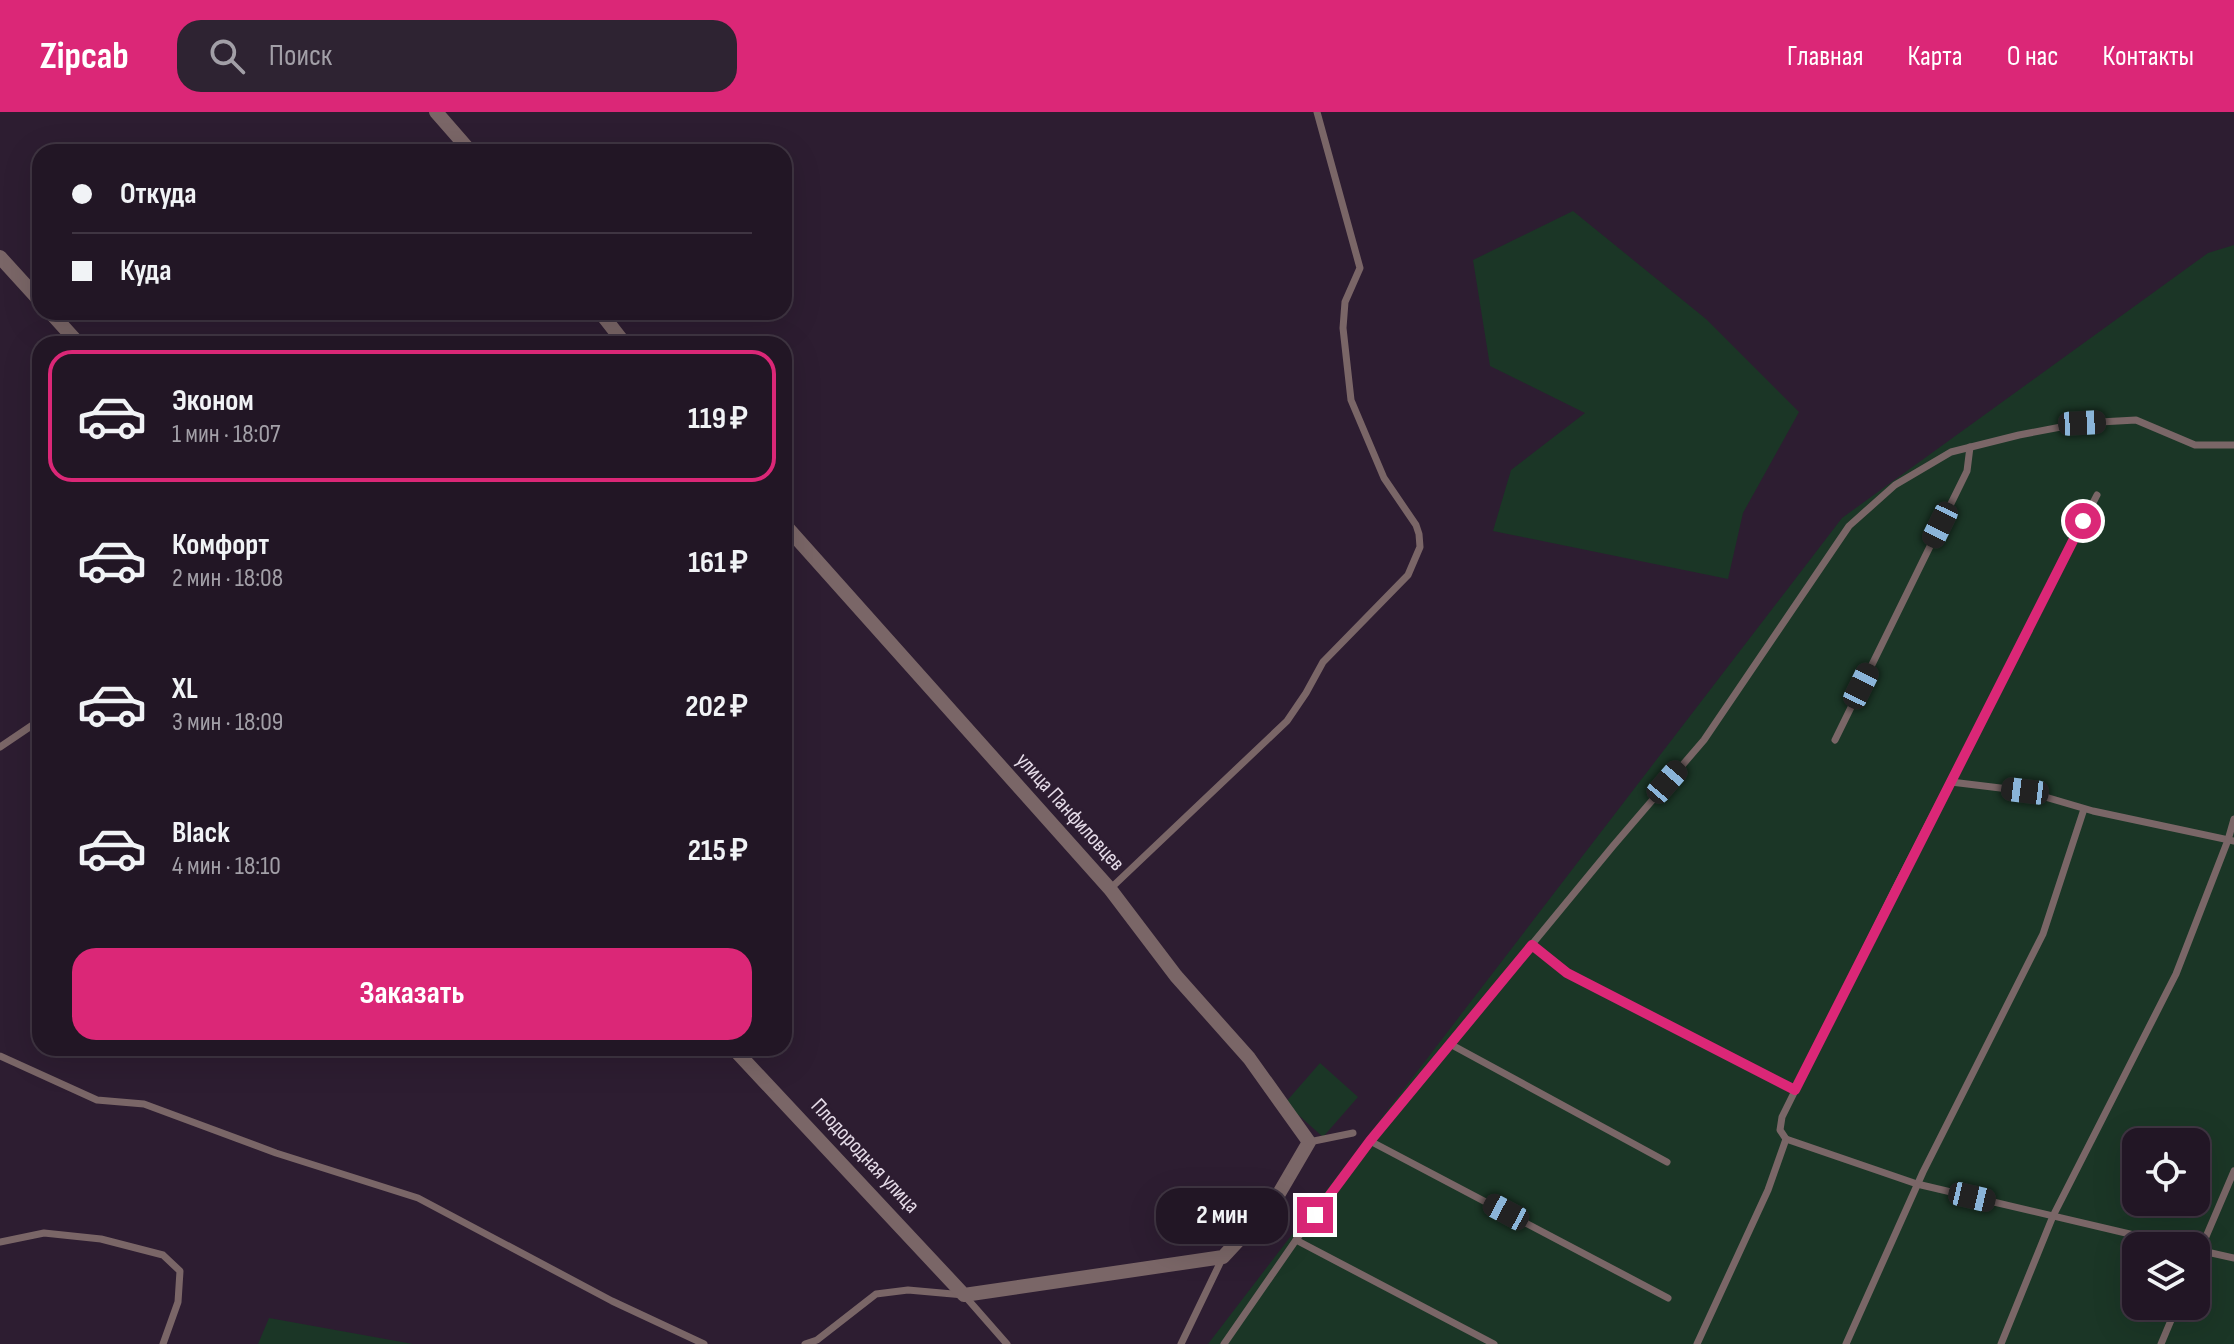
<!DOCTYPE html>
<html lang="ru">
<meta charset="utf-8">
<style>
:root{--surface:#221625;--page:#2e2332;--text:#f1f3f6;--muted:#a29fa7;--line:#3f3542;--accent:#db2777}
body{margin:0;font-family:"Sofia Sans Condensed",sans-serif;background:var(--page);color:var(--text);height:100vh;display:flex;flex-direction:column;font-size:30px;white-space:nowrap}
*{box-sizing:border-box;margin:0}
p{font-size:26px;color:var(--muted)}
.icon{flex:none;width:44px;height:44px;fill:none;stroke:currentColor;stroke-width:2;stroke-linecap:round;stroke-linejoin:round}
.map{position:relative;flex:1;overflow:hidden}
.panel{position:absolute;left:32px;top:224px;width:760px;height:720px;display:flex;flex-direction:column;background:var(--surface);border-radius:24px;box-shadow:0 8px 32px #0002,0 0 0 2px var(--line)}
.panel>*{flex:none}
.hud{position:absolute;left:32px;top:32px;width:760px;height:176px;border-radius:24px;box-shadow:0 8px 32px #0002,0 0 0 2px var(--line);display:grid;align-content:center;height:176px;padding:0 40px;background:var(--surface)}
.controls{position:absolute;left:2122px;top:1016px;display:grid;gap:16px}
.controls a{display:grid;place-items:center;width:88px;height:88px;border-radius:16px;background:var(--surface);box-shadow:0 8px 32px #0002,0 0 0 2px var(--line);font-size:40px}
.end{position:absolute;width:36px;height:36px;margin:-18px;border:10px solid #db2777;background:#fff;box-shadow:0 0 0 4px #fff}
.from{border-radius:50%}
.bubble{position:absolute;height:56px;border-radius:24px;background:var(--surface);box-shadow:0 8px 32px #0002,0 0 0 2px var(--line);font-size:26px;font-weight:700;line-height:56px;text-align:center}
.car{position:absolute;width:24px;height:48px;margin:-24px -12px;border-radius:10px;box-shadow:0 0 6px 2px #0007;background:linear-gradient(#222 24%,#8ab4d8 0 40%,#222 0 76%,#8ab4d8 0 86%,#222 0)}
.hud b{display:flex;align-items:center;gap:28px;height:76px;font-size:30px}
.hud b+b{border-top:2px solid var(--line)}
.hud i{width:20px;height:20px;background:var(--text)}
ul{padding:14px 0 0;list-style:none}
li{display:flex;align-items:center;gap:24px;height:132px;margin:0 16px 12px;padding:0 24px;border:4px solid transparent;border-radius:24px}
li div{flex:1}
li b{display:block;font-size:30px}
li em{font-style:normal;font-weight:700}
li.selected{border-color:var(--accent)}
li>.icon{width:72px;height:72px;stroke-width:1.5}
.primary-button{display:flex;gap:16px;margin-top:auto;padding:16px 40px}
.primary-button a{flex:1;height:92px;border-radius:24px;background:var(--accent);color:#fff;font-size:32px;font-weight:700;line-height:92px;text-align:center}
header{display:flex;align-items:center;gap:48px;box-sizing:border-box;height:112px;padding:0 40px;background:var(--accent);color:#fff}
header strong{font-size:38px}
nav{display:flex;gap:44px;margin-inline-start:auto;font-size:28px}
.search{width:560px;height:72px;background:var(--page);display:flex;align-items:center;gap:20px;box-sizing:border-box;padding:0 28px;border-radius:24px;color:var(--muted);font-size:30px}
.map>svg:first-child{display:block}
.green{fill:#1b3626;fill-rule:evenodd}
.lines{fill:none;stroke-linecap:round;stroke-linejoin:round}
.service{stroke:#7a6667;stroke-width:7}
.minor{stroke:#7a6667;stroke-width:14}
.route{stroke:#db2777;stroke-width:10}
.labels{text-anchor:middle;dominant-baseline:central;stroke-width:6;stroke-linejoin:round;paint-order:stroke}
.street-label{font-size:22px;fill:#e5dbe8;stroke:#2d1d31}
</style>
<header>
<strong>Zipcab</strong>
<div class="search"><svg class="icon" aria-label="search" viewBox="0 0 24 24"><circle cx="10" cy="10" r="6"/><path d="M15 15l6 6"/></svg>Поиск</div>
<nav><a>Главная</a><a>Карта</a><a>О нас</a><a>Контакты</a></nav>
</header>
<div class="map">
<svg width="2234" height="1232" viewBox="0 0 2234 1232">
<rect width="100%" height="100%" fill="#2d1d31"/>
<g class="green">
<path d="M 1573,99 L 1706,207 L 1799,300 L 1743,401 L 1728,467 L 1493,419 L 1511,358 L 1585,301 L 1490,254 L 1473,148 Z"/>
<path d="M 2234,133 L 2234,1232 L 1208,1232 L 1842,406 L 2208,141 ZM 2136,1030 L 2196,1030 L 2196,1090 L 2136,1090 ZM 2136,1134 L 2196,1134 L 2196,1194 L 2136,1194 Z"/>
<path d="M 1320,951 L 1358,985 L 1323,1025 L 1285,991 Z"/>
<path d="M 269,1206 L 413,1232 L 258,1232 Z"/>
</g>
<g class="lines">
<g class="service">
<path d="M 1835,628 L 1967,359 L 1970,335"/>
<path d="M 0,635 L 40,608"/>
<path d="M 1951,670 L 2025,679 L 2093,699 L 2234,729"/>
<path d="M 1110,777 L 1287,609 L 1306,581 L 1323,550 L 1408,463 L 1420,435 L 1419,422 L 1416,413 L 1384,366 L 1351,288 L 1343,216 L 1345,190 L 1360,156 L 1317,0"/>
<path d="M 1532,833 L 1567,861 L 1795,978"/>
<path d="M 1450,932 L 1667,1050"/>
<path d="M 0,944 L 97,988 L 144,992 L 276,1041 L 418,1086 L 612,1189 L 704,1232"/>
<path d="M 1786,1027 L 1917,1072 L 2181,1134"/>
<path d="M 1370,1029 L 1668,1186"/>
<path d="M 1309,1030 L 1353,1021"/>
<path d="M 1296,1128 L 1494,1232"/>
<path d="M 0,1130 L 44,1121 L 101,1127 L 163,1143 L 180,1159 L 178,1190 L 163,1232"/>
<path d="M 2198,1138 L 2234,1146"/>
<path d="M 2196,1148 L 2234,1059"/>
<path d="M 805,1232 L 817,1228 L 876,1182 L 908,1178 L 964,1183 L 1007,1232"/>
<path d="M 1181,1232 L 1222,1147"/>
<path d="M 1224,1232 L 1296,1128 L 1370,1029 L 1613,734 L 1704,628 L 1849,414 L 1895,373 L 1951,340 L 2019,323 L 2082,311 L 2136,308 L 2195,333 L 2234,333"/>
<path d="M 1697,1232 L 1768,1078 L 1786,1027 L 1780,1018 L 1782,1005 L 1895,777 L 2097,383"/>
<path d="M 1846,1232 L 1923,1060 L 2043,822 L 2084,697"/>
<path d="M 2001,1232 L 2053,1104 L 2176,862 L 2228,728 L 2234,707"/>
<path d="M 2161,1232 L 2177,1194"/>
</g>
<g class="minor">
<path d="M 436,0 L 471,40"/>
<path d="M 0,145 L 40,189"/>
<path d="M 50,200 L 79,232"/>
<path d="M 600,200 L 625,232"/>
<path d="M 733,936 L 964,1183 L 1223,1145 L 1274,1090 L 1309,1030 L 1249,946 L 1176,864 L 1110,777 L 784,412"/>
</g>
</g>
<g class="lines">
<path class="route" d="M 1315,1103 L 1370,1029 L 1532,833 L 1567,861 L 1795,978 L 2083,409"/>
</g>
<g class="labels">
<g class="street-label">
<text transform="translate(1070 700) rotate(48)">улица Панфиловцев</text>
<text transform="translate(865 1044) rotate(47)">Плодородная улица</text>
</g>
</g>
</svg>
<div class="controls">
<a><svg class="icon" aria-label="locate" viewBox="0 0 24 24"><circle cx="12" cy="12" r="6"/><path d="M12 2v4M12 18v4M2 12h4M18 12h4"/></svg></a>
<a><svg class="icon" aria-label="layers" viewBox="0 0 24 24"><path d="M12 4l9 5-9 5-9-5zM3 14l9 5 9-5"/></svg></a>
</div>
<i class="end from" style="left:2083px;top:409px"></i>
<i class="end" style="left:1315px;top:1103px"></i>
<div class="bubble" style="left:1156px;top:1076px;width:132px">2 мин</div>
<i class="car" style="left:2082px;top:311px;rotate:87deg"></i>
<i class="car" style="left:1940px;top:413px;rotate:206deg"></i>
<i class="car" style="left:1861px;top:574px;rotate:26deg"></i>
<i class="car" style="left:1667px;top:670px;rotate:41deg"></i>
<i class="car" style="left:2025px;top:679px;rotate:277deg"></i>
<i class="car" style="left:1972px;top:1085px;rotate:103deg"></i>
<i class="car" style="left:1506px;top:1100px;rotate:298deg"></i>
<div class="hud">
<b><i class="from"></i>Откуда</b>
<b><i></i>Куда</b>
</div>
<section class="panel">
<ul>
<li class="selected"><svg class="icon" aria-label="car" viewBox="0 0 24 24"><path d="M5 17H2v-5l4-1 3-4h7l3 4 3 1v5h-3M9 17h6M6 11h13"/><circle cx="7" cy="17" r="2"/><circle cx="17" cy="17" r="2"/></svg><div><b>Эконом</b><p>1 мин · 18:07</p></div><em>119 ₽</em></li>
<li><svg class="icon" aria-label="car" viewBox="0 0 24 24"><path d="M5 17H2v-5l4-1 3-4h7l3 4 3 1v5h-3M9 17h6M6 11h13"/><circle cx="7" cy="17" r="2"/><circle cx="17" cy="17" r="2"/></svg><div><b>Комфорт</b><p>2 мин · 18:08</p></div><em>161 ₽</em></li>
<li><svg class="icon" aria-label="car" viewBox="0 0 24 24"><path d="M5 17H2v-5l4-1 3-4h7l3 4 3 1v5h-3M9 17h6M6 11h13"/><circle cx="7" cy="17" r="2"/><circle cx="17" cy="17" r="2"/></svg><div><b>XL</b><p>3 мин · 18:09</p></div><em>202 ₽</em></li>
<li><svg class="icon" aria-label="car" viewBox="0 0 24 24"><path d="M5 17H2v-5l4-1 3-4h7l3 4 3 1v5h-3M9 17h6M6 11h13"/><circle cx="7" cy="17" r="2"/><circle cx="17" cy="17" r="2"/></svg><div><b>Black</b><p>4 мин · 18:10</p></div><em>215 ₽</em></li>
</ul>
<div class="primary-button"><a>Заказать</a></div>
</section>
</div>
